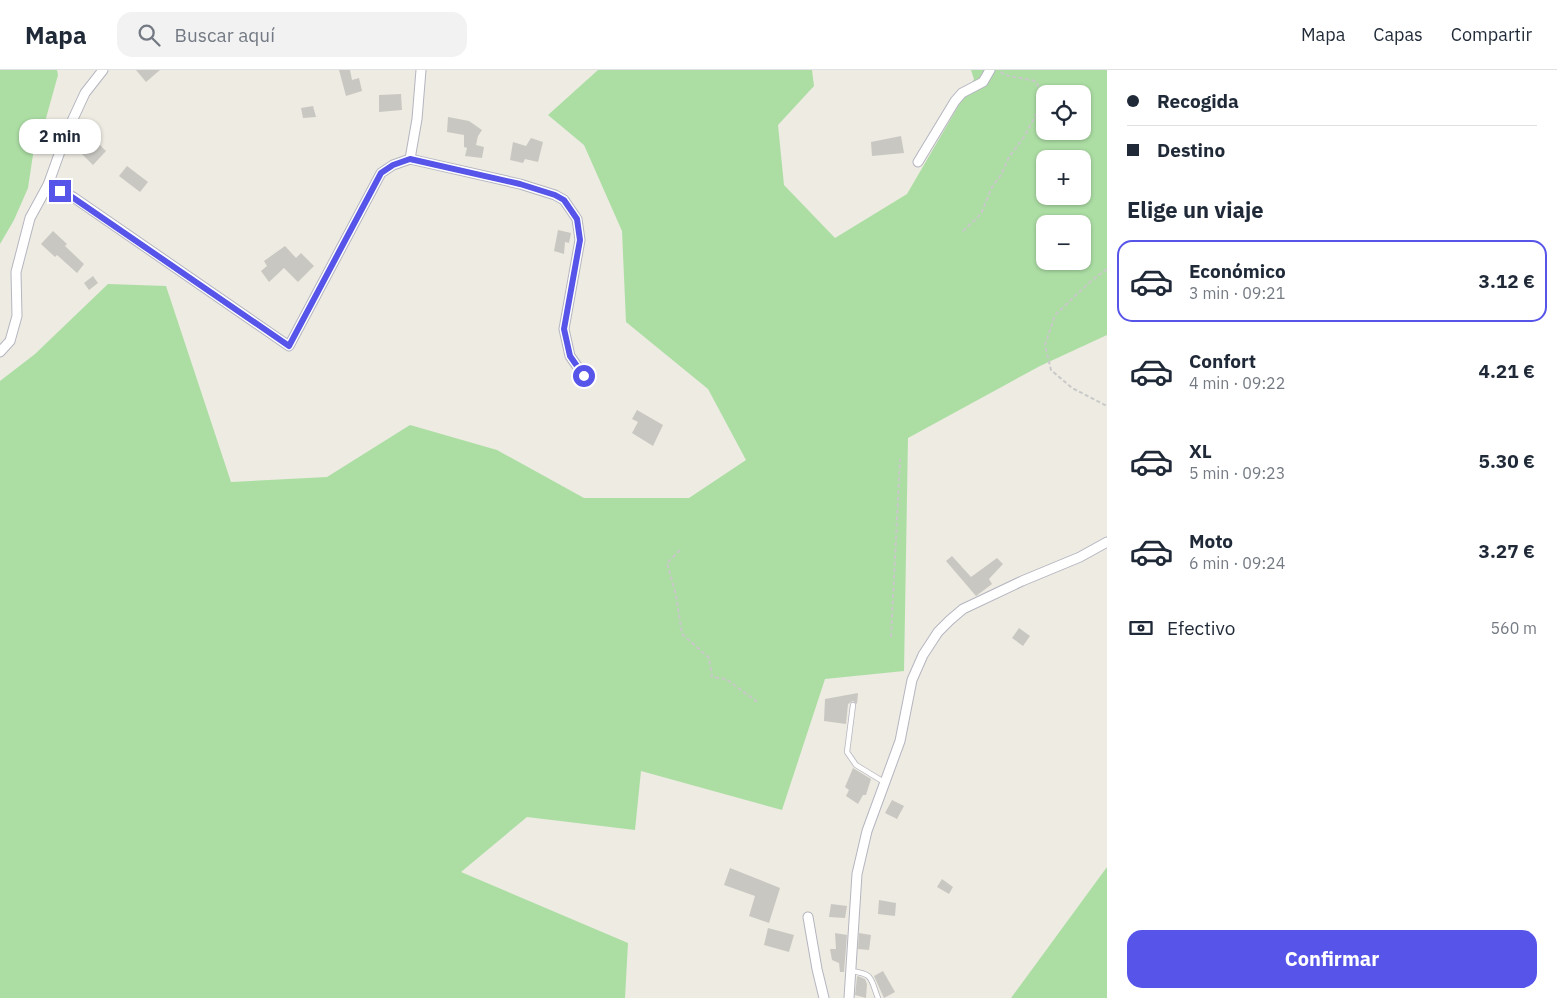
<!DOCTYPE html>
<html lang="es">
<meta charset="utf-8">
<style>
:root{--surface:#fff;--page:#f2f2f3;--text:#1f2937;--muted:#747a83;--line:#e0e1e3;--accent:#5654e9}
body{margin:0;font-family:"IBM Plex Sans",sans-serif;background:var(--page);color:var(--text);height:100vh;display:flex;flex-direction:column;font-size:19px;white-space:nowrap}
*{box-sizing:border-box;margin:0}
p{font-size:16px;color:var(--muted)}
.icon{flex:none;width:28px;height:28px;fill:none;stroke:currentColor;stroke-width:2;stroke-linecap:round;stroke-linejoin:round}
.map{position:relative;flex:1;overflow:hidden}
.drawer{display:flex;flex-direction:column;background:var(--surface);width:450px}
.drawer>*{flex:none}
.guide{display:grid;align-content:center;height:110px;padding:0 20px;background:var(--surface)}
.controls{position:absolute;left:1036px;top:15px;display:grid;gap:10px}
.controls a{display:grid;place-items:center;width:55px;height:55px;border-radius:10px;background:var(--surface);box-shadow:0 1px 4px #0004;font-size:25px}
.end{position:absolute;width:22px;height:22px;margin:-11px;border:6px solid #5654e9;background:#fff;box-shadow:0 0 0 2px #fff}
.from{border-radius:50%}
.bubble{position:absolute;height:35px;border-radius:15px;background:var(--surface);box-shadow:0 1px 4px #0004;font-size:16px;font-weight:700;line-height:35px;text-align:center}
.guide b{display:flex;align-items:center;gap:18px;height:48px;font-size:19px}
.guide b+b{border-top:1px solid var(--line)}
.guide i{width:12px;height:12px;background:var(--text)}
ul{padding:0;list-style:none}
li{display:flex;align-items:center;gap:15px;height:82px;margin:0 10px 8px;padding:0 10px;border:2px solid transparent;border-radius:15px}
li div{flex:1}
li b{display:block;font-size:19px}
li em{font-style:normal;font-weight:700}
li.active{border-color:var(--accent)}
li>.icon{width:45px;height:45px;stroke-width:1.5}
h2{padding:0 20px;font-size:22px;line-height:60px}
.pay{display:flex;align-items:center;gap:12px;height:55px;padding:0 20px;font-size:19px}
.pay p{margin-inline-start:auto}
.cta{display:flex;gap:10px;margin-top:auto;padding:10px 20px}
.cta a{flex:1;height:58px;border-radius:15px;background:var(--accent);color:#fff;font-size:20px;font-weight:700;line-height:58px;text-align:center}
header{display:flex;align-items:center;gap:30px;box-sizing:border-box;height:70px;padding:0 25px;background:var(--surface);border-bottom:1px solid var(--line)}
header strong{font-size:24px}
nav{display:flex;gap:28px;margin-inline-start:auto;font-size:18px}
.search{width:350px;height:45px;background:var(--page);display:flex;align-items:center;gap:12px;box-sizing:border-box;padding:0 18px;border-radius:15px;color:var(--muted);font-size:19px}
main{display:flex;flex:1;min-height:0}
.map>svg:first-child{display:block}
.green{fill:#acdea4;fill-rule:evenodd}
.building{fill:#c9c7c1}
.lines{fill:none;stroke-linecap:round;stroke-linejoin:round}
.lane-casing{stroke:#b5b5c0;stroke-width:6}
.street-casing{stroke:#b5b5c0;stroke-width:11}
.path{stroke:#c9c9c9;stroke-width:2;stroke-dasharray:4 2.5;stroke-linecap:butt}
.lane{stroke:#fff;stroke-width:4.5}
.street{stroke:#fff;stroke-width:9}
.route{stroke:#5654e9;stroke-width:6}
</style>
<header>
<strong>Mapa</strong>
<div class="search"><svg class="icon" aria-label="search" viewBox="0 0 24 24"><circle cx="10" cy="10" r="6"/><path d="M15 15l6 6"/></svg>Buscar aquí</div>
<nav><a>Mapa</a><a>Capas</a><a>Compartir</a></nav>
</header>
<main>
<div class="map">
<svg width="1107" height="928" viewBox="0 0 1107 928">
<rect width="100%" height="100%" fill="#edebe2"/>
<g class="green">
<path d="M 0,0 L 57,0 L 58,5 L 43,59 L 34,78 L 28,118 L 14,150 L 0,174 Z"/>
<path d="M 598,0 L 812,0 L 814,16 L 778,55 L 784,115 L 835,168 L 907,124 L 974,9 L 971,0 L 1107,0 L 1107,265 L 1040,296 L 908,368 L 904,601 L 825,609 L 782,740 L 641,701 L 635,760 L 527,747 L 461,802 L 628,873 L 625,928 L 0,928 L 0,311 L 35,284 L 108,214 L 166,216 L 231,412 L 327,407 L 410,355 L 497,380 L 584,428 L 689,428 L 746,390 L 708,319 L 626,252 L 622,161 L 584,75 L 548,45 ZM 1045,24 L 1082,24 L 1082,61 L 1045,61 ZM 1045,89 L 1082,89 L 1082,126 L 1045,126 ZM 1045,154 L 1082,154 L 1082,191 L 1045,191 Z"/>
<path d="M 1107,797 L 1107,928 L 1011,928 Z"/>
</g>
<g class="building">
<path d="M 136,0 L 160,0 L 146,12 Z"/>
<path d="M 339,0 L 350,0 L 352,10 L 359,8 L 362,21 L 346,26 Z"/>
<path d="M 401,24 L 402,40 L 379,42 L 379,25 Z"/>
<path d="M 313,36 L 316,47 L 303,48 L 301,38 Z"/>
<path d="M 448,47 L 469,51 L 482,60 L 478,66 L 476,75 L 484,77 L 482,88 L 465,86 L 467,78 L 464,77 L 464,65 L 447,62 Z"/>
<path d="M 901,66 L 904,83 L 872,86 L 871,72 Z"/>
<path d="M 86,67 L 90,71 L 93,68 L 106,81 L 93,95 L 82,84 L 84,82 L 77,76 Z"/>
<path d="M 531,68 L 543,72 L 538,92 L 525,89 L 523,93 L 510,90 L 513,72 L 526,76 Z"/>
<path d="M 127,96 L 148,112 L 140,122 L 119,106 Z"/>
<path d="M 558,160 L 571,163 L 569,173 L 565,172 L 564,184 L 554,181 Z"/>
<path d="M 53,161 L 67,174 L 65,176 L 84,194 L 77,203 L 57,185 L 55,187 L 41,174 Z"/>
<path d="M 285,176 L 296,188 L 301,183 L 314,196 L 298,212 L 284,198 L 269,212 L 261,201 L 267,196 L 264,191 Z"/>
<path d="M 93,206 L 98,213 L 89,220 L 84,213 Z"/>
<path d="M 637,340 L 663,355 L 653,376 L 632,363 L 638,352 L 632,349 Z"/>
<path d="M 952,486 L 971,507 L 997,488 L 1003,494 L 989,509 L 992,514 L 976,526 L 946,491 Z"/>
<path d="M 1019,558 L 1030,566 L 1023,576 L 1012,568 Z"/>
<path d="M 858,623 L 857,634 L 853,631 L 848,634 L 846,654 L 824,651 L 825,629 Z"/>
<path d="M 853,698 L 871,709 L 866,725 L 863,725 L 858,734 L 846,726 L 849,720 L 845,717 Z"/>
<path d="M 892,730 L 904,736 L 897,749 L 885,743 Z"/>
<path d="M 730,798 L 780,818 L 769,853 L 749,846 L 755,826 L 724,815 Z"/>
<path d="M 942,809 L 953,817 L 949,824 L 937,817 Z"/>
<path d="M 879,830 L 896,833 L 895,846 L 878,844 Z"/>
<path d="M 831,834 L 847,836 L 845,848 L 829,847 Z"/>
<path d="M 768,858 L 794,865 L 789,882 L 764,875 Z"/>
<path d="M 835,863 L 847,865 L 844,902 L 840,902 L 839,893 L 832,890 L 830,879 L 836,879 Z"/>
<path d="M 859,863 L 871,865 L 869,880 L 858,879 Z"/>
<path d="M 883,901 L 895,922 L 884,928 L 874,906 Z"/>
<path d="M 858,906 L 865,909 L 867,914 L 866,928 L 855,925 L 857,907 Z"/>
</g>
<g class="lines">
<defs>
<g id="lane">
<path d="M 853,635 L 847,682 L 856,695 L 884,712"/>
<path d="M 851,901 C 874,904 870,908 878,928"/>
</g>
<g id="street">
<path d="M 410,89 L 417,49 L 421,0"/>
<path d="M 918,92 L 955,31 L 962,23 L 983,12 L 990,0"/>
<path d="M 48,115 L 73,127 L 289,276 L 381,103 L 393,95 L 410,89 L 520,114 L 555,125 L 564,130 L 577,149 L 580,170 L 564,259 L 570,286 L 584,306"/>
<path d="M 0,282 L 10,271 L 17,246 L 16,202 L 30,148 L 48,115 L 67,62 L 85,23 L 103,0"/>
<path d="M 808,847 L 817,899 L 824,928"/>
<path d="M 849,928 L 857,804 L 867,761 L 900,671 L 912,610 L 923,585 L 938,562 L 950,550 L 963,539 L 1022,511 L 1080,487 L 1107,472"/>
</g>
</defs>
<use href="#lane" class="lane-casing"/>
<use href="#street" class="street-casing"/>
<g class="path">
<path d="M 963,161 L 981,144 L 992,117 L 1001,105 L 1009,87 L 1024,67 L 1035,47 L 1041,34 L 1042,22 L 1035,11 L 1004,5 L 999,0"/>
<path d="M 1107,199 L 1091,211 L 1055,245 L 1045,275 L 1051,300 L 1072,318 L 1107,336"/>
<path d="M 680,480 L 667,493 L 676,525 L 682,564 L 709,588 L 712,607 L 726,609 L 759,633"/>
<path d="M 891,567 L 900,389"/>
</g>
<use href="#lane" class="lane"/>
<use href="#street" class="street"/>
</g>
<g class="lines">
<path class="route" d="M 60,121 L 72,127 L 289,276 L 381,103 L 393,95 L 410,89 L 520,114 L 555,125 L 564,130 L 577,149 L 580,170 L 564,259 L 570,286 L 584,306"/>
</g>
</svg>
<div class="controls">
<a><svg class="icon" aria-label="locate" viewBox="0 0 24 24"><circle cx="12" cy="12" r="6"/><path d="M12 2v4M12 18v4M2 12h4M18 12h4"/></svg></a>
<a>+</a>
<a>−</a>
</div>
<i class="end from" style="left:584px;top:306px"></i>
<i class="end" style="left:60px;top:121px"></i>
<div class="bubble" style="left:19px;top:49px;width:82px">2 min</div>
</div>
<section class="drawer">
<div class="guide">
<b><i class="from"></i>Recogida</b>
<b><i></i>Destino</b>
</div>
<h2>Elige un viaje</h2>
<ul>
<li class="active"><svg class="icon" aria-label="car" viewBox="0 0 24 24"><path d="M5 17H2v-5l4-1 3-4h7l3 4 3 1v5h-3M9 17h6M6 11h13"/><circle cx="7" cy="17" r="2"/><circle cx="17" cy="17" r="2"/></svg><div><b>Económico</b><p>3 min · 09:21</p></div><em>3.12 €</em></li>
<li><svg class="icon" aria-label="car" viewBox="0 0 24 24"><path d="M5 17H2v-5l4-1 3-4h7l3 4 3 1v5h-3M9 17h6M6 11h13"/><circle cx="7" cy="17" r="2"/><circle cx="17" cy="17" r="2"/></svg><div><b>Confort</b><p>4 min · 09:22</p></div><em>4.21 €</em></li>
<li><svg class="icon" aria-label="car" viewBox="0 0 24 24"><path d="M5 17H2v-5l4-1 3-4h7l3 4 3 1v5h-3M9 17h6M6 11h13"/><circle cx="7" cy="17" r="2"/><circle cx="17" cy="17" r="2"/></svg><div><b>XL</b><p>5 min · 09:23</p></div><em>5.30 €</em></li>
<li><svg class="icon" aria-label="car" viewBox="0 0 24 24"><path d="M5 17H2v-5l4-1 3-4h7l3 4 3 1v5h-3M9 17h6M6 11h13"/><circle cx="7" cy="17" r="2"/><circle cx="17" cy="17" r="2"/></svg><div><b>Moto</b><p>6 min · 09:24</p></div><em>3.27 €</em></li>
</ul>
<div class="pay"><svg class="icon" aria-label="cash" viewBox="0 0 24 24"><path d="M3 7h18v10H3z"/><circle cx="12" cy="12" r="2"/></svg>Efectivo<p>560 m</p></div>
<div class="cta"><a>Confirmar</a></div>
</section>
</main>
